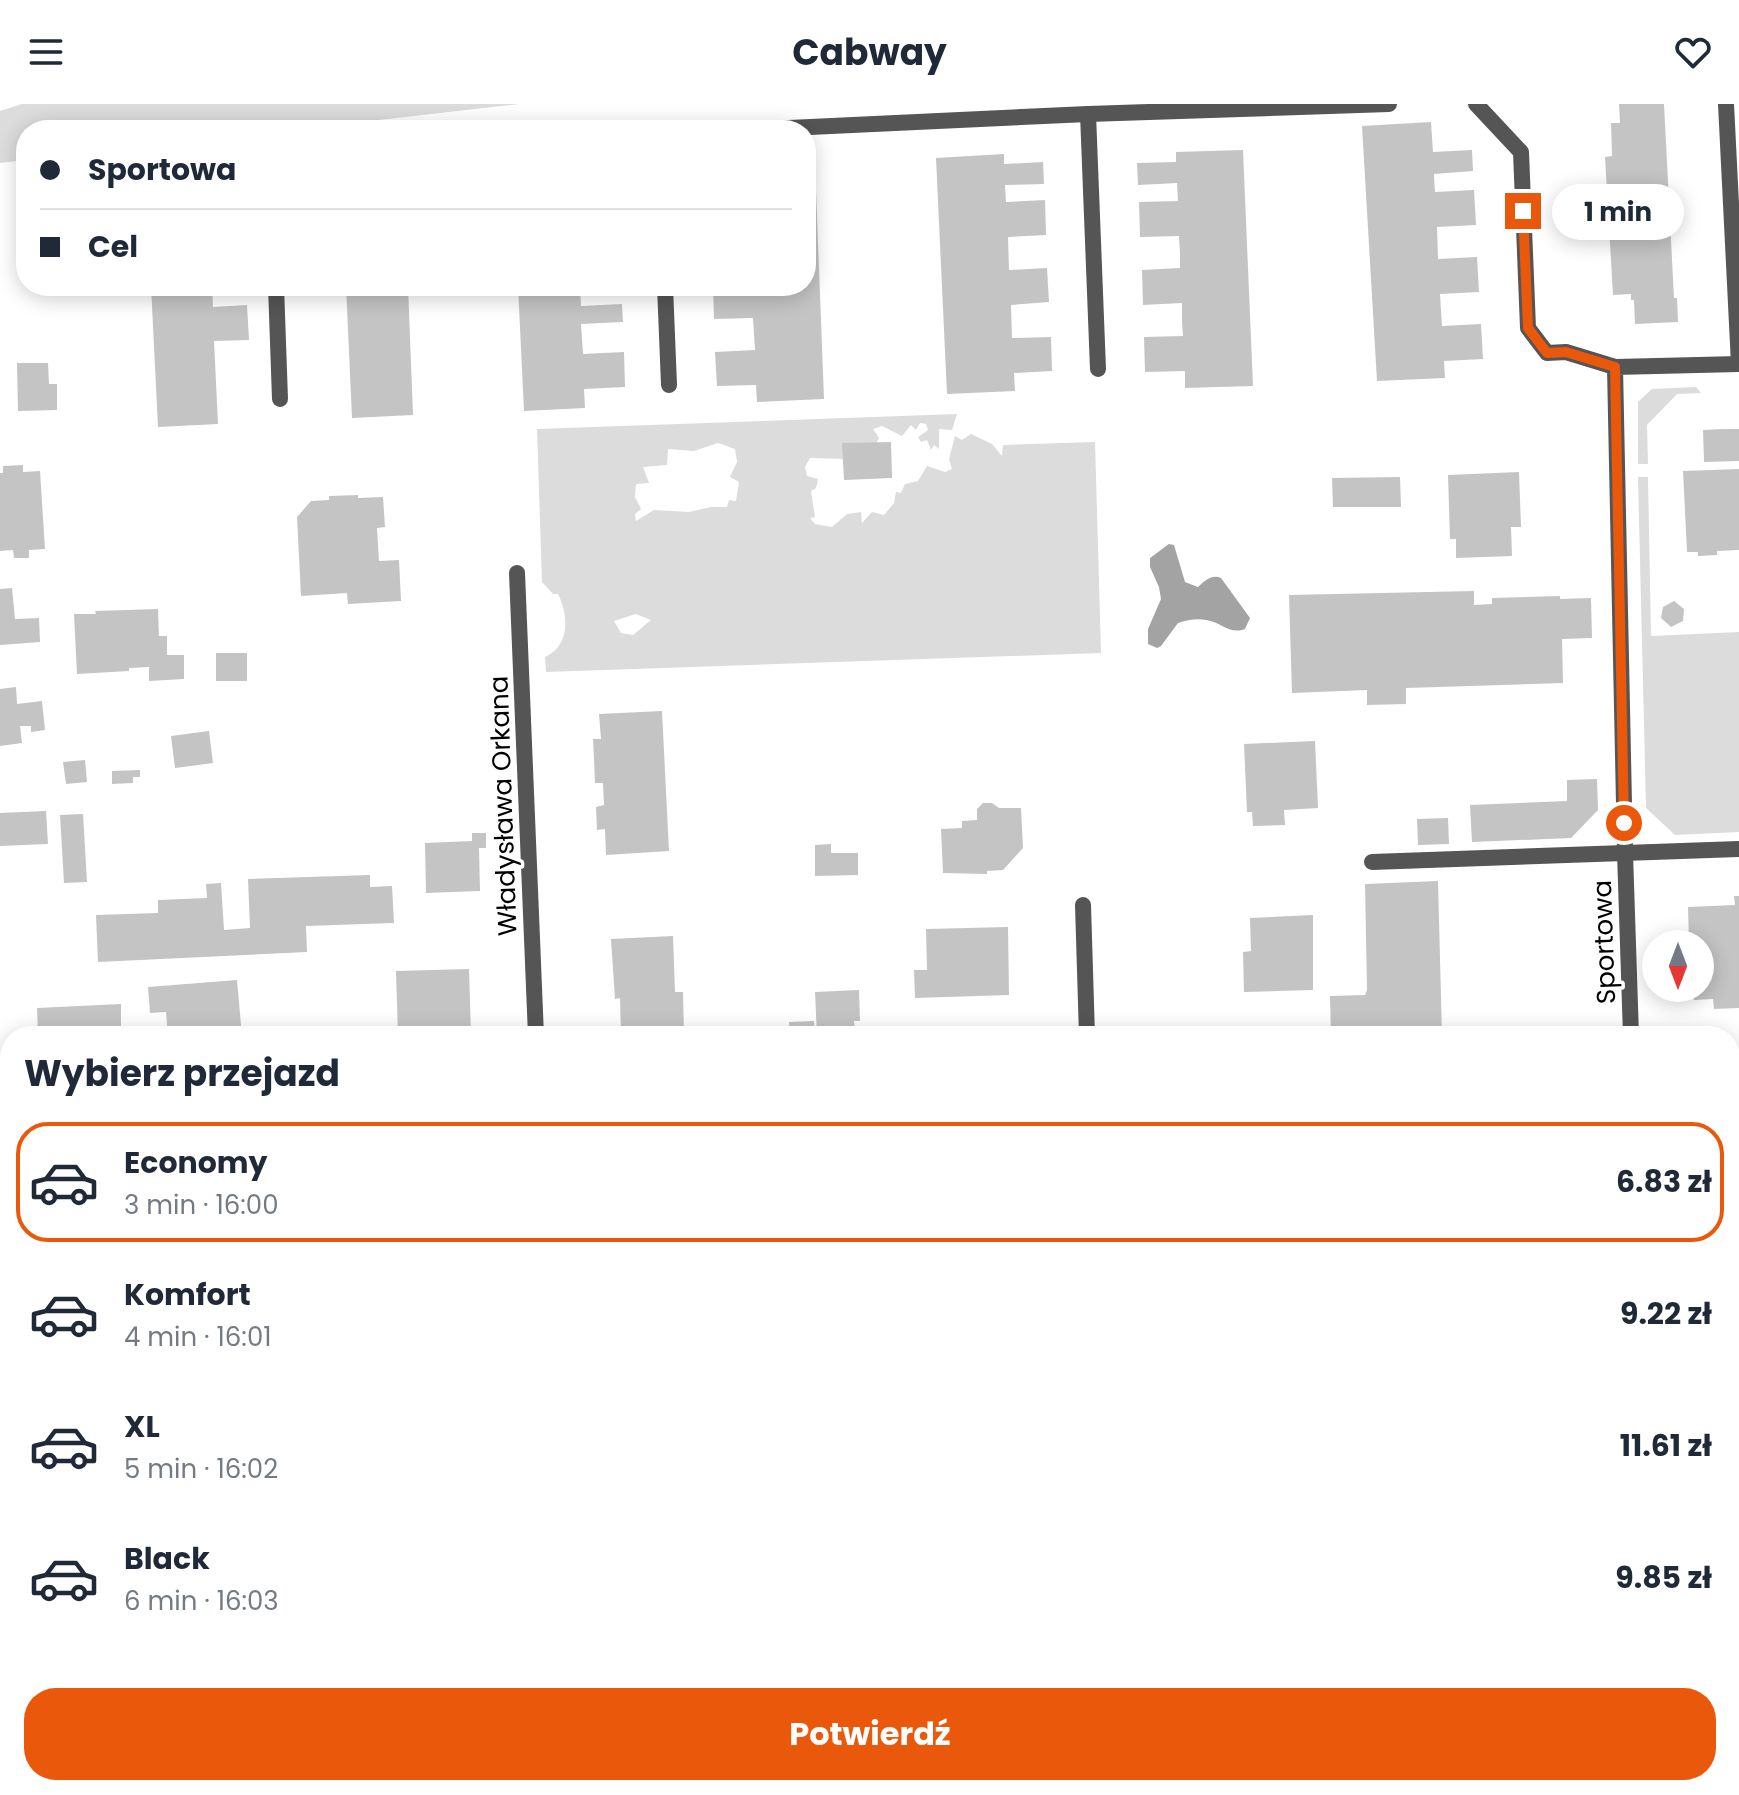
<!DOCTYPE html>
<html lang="pl">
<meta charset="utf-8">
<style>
:root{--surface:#fff;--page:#f2f2f3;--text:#1f2937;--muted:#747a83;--line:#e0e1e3;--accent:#ea580c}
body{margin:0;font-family:Poppins,sans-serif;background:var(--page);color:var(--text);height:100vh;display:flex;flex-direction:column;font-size:30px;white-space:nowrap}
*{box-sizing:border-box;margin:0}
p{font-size:26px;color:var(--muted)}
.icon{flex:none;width:44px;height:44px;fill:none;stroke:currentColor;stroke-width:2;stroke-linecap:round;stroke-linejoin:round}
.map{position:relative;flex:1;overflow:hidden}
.panel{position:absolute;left:0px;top:922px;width:1740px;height:770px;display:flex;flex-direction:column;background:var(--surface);border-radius:32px 32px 0 0;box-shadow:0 4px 20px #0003}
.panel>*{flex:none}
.top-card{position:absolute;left:16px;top:16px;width:800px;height:176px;border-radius:32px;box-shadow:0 4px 20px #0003;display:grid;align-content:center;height:176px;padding:0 24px;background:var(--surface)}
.needle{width:52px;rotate:180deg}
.buttons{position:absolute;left:1642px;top:826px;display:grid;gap:16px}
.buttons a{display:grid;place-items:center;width:72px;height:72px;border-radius:50%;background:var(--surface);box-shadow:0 4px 20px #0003;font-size:40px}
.end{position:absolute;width:36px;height:36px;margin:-18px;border:10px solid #ea580c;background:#fff;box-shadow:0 0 0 4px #fff}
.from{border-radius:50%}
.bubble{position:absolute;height:56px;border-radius:28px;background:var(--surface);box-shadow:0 4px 20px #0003;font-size:26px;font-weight:700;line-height:56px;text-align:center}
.top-card b{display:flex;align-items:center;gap:28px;height:76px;font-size:30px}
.top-card b+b{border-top:2px solid var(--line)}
.top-card i{width:20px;height:20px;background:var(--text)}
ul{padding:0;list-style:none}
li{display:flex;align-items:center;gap:24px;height:120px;margin:0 16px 12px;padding:0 8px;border:4px solid transparent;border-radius:32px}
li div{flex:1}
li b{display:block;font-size:30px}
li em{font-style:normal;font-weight:700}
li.on{border-color:var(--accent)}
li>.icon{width:72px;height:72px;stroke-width:1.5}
h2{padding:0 24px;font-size:36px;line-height:96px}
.primary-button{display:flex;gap:16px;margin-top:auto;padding:16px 24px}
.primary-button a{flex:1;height:92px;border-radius:32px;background:var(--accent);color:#fff;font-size:32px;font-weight:700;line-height:92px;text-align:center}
header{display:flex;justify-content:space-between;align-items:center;height:104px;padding:0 24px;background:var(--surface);font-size:36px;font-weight:700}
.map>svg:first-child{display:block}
.green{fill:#dcdcdc;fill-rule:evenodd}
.water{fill:#a3a3a3}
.building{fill:#c4c4c4}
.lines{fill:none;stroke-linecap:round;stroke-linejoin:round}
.service{stroke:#555;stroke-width:16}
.minor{stroke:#555;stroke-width:16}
.route{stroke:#ea580c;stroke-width:10}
.labels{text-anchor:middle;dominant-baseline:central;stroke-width:7;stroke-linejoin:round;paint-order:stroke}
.street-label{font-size:26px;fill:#000;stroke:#fff}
</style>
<header><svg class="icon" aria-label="menu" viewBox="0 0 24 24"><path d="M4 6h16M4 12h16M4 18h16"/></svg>Cabway<svg class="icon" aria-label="heart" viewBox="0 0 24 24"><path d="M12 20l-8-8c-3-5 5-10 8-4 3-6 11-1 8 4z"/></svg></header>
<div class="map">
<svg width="1739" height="1691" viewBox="0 0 1739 1691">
<rect width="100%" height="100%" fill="#fff"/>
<g class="green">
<path d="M 22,0 L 519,0 L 291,26 L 26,26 L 26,56 L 0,59 L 0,7 Z"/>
<path d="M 1696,283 L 1701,289 L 1677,290 L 1647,321 L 1648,360 L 1638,360 L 1638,298 L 1652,285 Z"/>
<path d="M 957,310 L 952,326 L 939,325 L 939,345 L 934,341 L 931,346 L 927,336 L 921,338 L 918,333 L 928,326 L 926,320 L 920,319 L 916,326 L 911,321 L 902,332 L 882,322 L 873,325 L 879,334 L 873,346 L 847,355 L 810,354 L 805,363 L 807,372 L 818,375 L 816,384 L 811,387 L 815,413 L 810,414 L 815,420 L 832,423 L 847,410 L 861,408 L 862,419 L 872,408 L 884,411 L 894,399 L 896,388 L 901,389 L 905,380 L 918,377 L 927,362 L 945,368 L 952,365 L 949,355 L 955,332 L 962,336 L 971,330 L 992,340 L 1002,352 L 1003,341 L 1095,338 L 1101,549 L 546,568 L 545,553 C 570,542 569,512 558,490 L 553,490 L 542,478 L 537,325 ZM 718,339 L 735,345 L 737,358 L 730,373 L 739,378 L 736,397 L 729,396 L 727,403 L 711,403 L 689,408 L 654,406 L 636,417 L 635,410 L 641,405 L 635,393 L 636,380 L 649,379 L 643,363 L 667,361 L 668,345 L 694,347 ZM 636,510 L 651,516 L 633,531 L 621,529 L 614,517 Z"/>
<path d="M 1638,373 L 1648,373 L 1651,532 L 1739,528 L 1739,728 L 1675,731 L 1646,704 Z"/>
</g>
<path class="water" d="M 1169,440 L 1174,441 L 1185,478 L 1198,483 C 1205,477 1211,470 1221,474 L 1250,514 L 1245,525 C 1230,531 1221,518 1206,516 C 1197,514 1187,516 1178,519 L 1161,542 L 1157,544 L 1148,540 L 1148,525 L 1161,495 L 1159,483 L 1150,463 L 1150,454 Z"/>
<g class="building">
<path d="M 1619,0 L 1664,0 L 1674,194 L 1677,194 L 1678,218 L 1635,220 L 1634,196 L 1631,196 L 1631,190 L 1613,191 L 1605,53 L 1612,52 L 1611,19 L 1620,19 Z"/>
<path d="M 1431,18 L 1433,48 L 1472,46 L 1473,67 L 1434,70 L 1434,72 L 1435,88 L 1474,86 L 1476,121 L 1437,123 L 1438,155 L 1477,153 L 1479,188 L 1440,190 L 1441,207 L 1442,222 L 1481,220 L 1483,255 L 1444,257 L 1445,274 L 1377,277 L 1362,22 Z"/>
<path d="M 1243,46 L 1253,282 L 1185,284 L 1185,267 L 1145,268 L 1144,233 L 1183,232 L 1182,218 L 1182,199 L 1143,201 L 1142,166 L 1180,164 L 1180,150 L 1179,132 L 1140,133 L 1139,98 L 1178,97 L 1177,79 L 1138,81 L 1137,59 L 1176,58 L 1176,48 Z"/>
<path d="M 1004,50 L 1004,60 L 1043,58 L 1044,80 L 1005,81 L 1006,98 L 1045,96 L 1046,131 L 1008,133 L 1009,166 L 1047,164 L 1049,198 L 1011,201 L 1012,234 L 1051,233 L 1052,267 L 1014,269 L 1015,287 L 947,290 L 936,54 Z"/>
<path d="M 815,59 L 824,295 L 757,298 L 756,281 L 717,282 L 715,248 L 755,246 L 753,214 L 714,215 L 713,182 L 806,182 L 806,60 Z"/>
<path d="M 151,182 L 212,182 L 213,203 L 247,201 L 249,236 L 214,237 L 218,320 L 158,323 Z"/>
<path d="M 346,182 L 408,182 L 413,311 L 352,314 Z"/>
<path d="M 518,182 L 580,182 L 581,202 L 622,200 L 623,218 L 581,220 L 583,250 L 624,248 L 625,283 L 584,285 L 585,304 L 524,307 Z"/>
<path d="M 17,259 L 48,259 L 49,280 L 57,280 L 57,306 L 18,307 Z"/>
<path d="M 1723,325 L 1739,325 L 1739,357 L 1704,358 L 1703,326 Z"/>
<path d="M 891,338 L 892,374 L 844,376 L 842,339 Z"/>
<path d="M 23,361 L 23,368 L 40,367 L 45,445 L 29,446 L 29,454 L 14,454 L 13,446 L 0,447 L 0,369 L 3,369 L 3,362 Z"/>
<path d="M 1739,365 L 1739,446 L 1717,447 L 1717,451 L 1698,452 L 1698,448 L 1687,448 L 1683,367 Z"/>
<path d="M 1519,368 L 1521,423 L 1511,423 L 1512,452 L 1456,454 L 1456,435 L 1450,435 L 1448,371 Z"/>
<path d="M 1400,373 L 1401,403 L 1333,403 L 1332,374 Z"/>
<path d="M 358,391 L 358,394 L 383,393 L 385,423 L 377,424 L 379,457 L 399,456 L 401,497 L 348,500 L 347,489 L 301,492 L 297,413 L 311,397 L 329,396 L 329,392 Z"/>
<path d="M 12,484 L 15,515 L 39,514 L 40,538 L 0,541 L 0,485 Z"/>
<path d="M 1474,487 L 1474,501 L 1492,500 L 1492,494 L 1560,492 L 1560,495 L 1591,494 L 1592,534 L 1562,535 L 1563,579 L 1406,584 L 1406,600 L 1367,601 L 1367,586 L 1292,589 L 1289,491 Z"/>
<path d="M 1674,497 L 1684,505 L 1683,517 L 1671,523 L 1661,514 L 1663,503 Z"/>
<path d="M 158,505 L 159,532 L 167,532 L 167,551 L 184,551 L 184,575 L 149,577 L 149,563 L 129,564 L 129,567 L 77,570 L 74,510 L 96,510 L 95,507 Z"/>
<rect x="216" y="549" width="31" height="28"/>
<path d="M 16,583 L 17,600 L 42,597 L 45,626 L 31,628 L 31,622 L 20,622 L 22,639 L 0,642 L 0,585 Z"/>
<path d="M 662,607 L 669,747 L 606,751 L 605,725 L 597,726 L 596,703 L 604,701 L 603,679 L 595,679 L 594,655 L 593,635 L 601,635 L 599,610 Z"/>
<path d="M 209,627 L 213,659 L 175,664 L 171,632 Z"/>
<path d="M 1315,637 L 1318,704 L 1284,706 L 1285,721 L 1253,722 L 1252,708 L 1247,708 L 1244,640 Z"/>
<path d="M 85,656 L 87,678 L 66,680 L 63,658 Z"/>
<path d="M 140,666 L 140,673 L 133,673 L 133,679 L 112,680 L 112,667 Z"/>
<path d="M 1597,675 L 1598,706 L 1571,734 L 1472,738 L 1470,701 L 1567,697 L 1567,676 Z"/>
<path d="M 983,699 L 992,699 L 999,704 L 1021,704 L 1023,744 L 1003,766 L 987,767 L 987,770 L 943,769 L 941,725 L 962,724 L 962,717 L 977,716 L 977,705 Z"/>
<path d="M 46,707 L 48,740 L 0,742 L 0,709 Z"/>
<path d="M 83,710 L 87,778 L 64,779 L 60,711 Z"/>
<path d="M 1448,714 L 1449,740 L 1418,741 L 1417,715 Z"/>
<path d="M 472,729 L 486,729 L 486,744 L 479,744 L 480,787 L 426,789 L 425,739 L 472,737 Z"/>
<path d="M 831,740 L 831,749 L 858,749 L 858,771 L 815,772 L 815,741 Z"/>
<path d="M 370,771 L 370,783 L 392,782 L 394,819 L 306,822 L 307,848 L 98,858 L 96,811 L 158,809 L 158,796 L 207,794 L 206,780 L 221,779 L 224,826 L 250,824 L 248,775 Z"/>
<path d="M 1438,777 L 1442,932 L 1331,932 L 1330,892 L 1365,891 L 1367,886 L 1365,780 Z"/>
<path d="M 1734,792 L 1739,792 L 1739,904 L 1714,905 L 1713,895 L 1694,896 L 1693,884 L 1700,884 L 1700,840 L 1689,840 L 1688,803 L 1735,801 Z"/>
<path d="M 1313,811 L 1313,886 L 1244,888 L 1243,848 L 1251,847 L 1250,814 Z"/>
<path d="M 1008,823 L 1009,891 L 915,894 L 914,866 L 927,866 L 926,825 Z"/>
<path d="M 673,832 L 675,888 L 683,888 L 684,932 L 621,932 L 620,894 L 615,895 L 611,835 Z"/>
<path d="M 469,865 L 471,932 L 398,932 L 396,867 Z"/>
<path d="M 237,876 L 242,932 L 168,932 L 166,908 L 150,909 L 148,883 Z"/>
<path d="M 859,886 L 860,917 L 854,917 L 855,927 L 887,925 L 887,932 L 817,932 L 815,888 Z"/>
<path d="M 121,900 L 121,925 L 107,925 L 107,932 L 38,932 L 37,904 Z"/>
<path d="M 814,917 L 815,932 L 790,932 L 789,918 Z"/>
<path d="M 1739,1009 L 1739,1072 L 1730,1072 L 1730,1010 Z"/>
<path d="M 10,1080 L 10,1134 L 5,1135 L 4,1127 L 0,1128 L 0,1081 Z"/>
<rect x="1730" y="1219" width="9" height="18"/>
<path d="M 5,1246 L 10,1246 L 10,1307 L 8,1307 Z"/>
<path d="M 1730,1482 L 1739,1482 L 1739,1538 L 1730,1539 Z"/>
<path d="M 1739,1618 L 1739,1691 L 1711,1691 L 1710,1682 L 1730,1682 L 1730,1619 Z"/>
<path d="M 387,1682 L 411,1682 L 411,1688 L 390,1691 L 387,1690 Z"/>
<rect x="417" y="1682" width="18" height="9"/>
<path d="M 626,1682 L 682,1682 L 683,1691 L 626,1691 Z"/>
<path d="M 846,1682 L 877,1682 L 878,1691 L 846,1691 Z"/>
<rect x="1003" y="1682" width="44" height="9"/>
<path d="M 1180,1682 L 1237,1682 L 1237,1691 L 1181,1691 Z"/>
<rect x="1350" y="1682" width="83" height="9"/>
</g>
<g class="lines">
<g class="service">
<path d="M 1476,0 L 1521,48 L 1528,224 L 1547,249 L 1566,248 L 1615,263"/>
<path d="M 1726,0 L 1739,260"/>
<path d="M 1088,10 L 1098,265"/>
<path d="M 744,26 L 1088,10 L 1389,0"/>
<path d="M 276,182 L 280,295"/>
<path d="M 665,182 L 669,281"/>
</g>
<g class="minor">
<path d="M 517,469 L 536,932"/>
<path d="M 1372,758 L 1739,745"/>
<path d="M 1083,801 L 1087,932"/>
<path d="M 1631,932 L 1625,749 L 1615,263 L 1739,260"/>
<path d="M 565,1682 L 565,1691"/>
<path d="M 1112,1682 L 1112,1691"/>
<path d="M 1657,1682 L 1657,1691"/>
</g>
</g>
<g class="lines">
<path class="route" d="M 1523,107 L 1528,224 L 1547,249 L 1566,248 L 1615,263 L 1624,719"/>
</g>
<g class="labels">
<g class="street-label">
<text transform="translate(503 702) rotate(-92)">Władysława Orkana</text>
<text transform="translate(1604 838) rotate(-92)">Sportowa</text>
</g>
</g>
</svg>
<div class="buttons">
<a><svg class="needle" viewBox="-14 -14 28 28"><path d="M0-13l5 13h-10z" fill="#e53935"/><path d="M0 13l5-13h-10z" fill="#747a83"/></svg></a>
</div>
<i class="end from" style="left:1624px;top:719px"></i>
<i class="end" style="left:1523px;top:107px"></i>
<div class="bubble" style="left:1552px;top:80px;width:132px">1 min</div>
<div class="top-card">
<b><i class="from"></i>Sportowa</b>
<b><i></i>Cel</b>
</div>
<section class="panel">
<h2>Wybierz przejazd</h2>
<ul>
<li class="on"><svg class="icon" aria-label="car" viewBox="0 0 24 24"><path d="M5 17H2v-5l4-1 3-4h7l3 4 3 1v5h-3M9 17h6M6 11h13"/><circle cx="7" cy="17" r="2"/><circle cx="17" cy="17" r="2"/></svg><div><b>Economy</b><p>3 min · 16:00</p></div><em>6.83 zł</em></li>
<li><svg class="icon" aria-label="car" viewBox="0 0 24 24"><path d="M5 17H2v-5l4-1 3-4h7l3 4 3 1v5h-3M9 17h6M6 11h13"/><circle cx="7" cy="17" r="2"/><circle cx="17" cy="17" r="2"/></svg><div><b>Komfort</b><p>4 min · 16:01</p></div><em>9.22 zł</em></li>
<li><svg class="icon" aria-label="car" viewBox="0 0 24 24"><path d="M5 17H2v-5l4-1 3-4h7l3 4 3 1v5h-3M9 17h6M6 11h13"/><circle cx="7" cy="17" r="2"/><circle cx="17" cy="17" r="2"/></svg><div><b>XL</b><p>5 min · 16:02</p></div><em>11.61 zł</em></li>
<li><svg class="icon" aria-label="car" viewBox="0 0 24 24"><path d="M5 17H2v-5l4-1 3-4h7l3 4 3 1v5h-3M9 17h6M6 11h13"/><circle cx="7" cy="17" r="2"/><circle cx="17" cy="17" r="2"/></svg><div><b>Black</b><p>6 min · 16:03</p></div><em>9.85 zł</em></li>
</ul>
<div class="primary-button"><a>Potwierdź</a></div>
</section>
</div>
